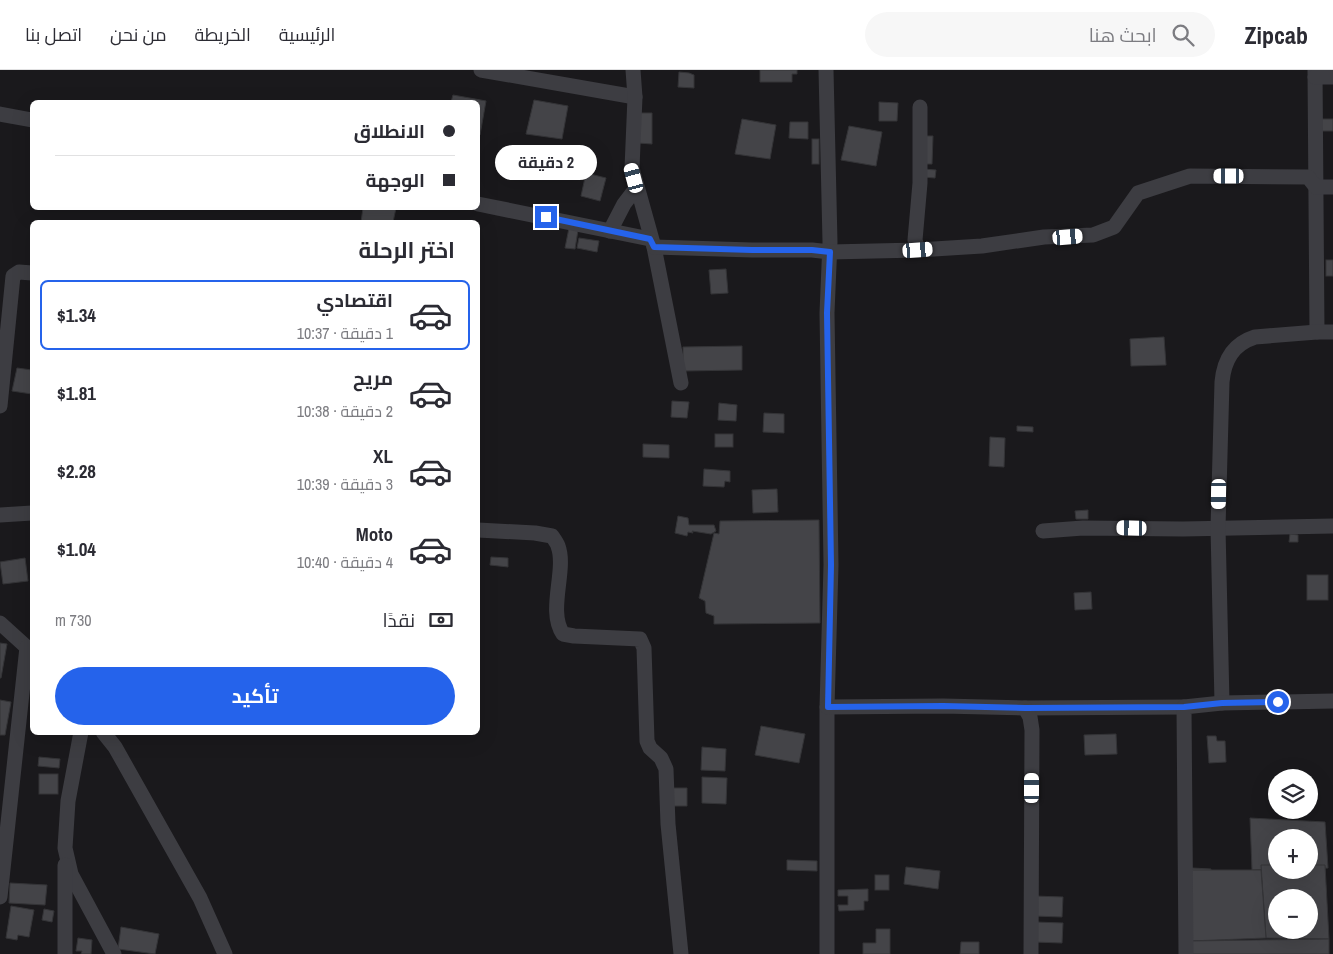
<!DOCTYPE html>
<html lang="ar">
<meta charset="utf-8">
<style>
:root{--surface:#fff;--page:#f7f7f7;--text:#2b2b33;--muted:#7c7c81;--line:#e1e1e2;--accent:#2563eb}
body{margin:0;font-family:"Archivo Narrow",Cairo,sans-serif;background:var(--page);color:var(--text);direction:rtl;height:100vh;display:flex;flex-direction:column;font-size:19px;white-space:nowrap}
*{box-sizing:border-box;margin:0}
p{font-size:16px;color:var(--muted)}
.icon{flex:none;width:28px;height:28px;fill:none;stroke:currentColor;stroke-width:2;stroke-linecap:round;stroke-linejoin:round}
.map{position:relative;flex:1;overflow:hidden;direction:ltr}
.drawer{position:absolute;left:30px;top:150px;width:450px;height:515px;display:flex;flex-direction:column;background:var(--surface);border-radius:8px;box-shadow:0 5px 20px #0002;direction:rtl}
.drawer>*{flex:none}
.guide{position:absolute;left:30px;top:30px;width:450px;height:110px;border-radius:8px;box-shadow:0 5px 20px #0002;direction:rtl;display:grid;align-content:center;height:110px;padding:0 25px;background:var(--surface)}
.fabs{position:absolute;left:1268px;top:699px;display:grid;gap:10px}
.fabs a{display:grid;place-items:center;width:50px;height:50px;border-radius:50%;background:var(--surface);box-shadow:0 5px 20px #0002;font-size:25px}
.end{position:absolute;width:22px;height:22px;margin:-11px;border:6px solid #2563eb;background:#fff;box-shadow:0 0 0 2px #fff}
.from{border-radius:50%}
.bubble{position:absolute;height:35px;border-radius:18px;background:var(--surface);box-shadow:0 5px 20px #0002;font-size:16px;font-weight:700;line-height:35px;text-align:center;direction:rtl}
.car{position:absolute;width:15px;height:30px;margin:-15px -8px;border-radius:6px;box-shadow:0 0 4px 1px #0007;background:linear-gradient(#fff 24%,#345 0 40%,#fff 0 76%,#345 0 86%,#fff 0)}
.guide b{display:flex;align-items:center;gap:18px;height:48px;font-size:19px}
.guide b+b{border-top:1px solid var(--line)}
.guide i{width:12px;height:12px;background:var(--text)}
ul{padding:0;list-style:none}
li{display:flex;align-items:center;gap:15px;height:70px;margin:0 10px 8px;padding:0 15px;border:2px solid transparent;border-radius:8px}
li div{flex:1}
li b{display:block;font-size:19px}
li em{font-style:normal;font-weight:700}
li.on{border-color:var(--accent)}
li>.icon{width:45px;height:45px;stroke-width:1.5}
h2{padding:0 25px;font-size:22px;line-height:60px}
.pay{display:flex;align-items:center;gap:12px;height:55px;padding:0 25px;font-size:19px}
.pay p{margin-inline-start:auto}
.primary-button{display:flex;gap:10px;margin-top:auto;padding:10px 25px}
.primary-button a{flex:1;height:58px;border-radius:30px;background:var(--accent);color:#fff;font-size:20px;font-weight:700;line-height:58px;text-align:center}
header{display:flex;align-items:center;gap:30px;box-sizing:border-box;height:70px;padding:0 25px;background:var(--surface);border-bottom:1px solid var(--line)}
header strong{font-size:24px}
nav{display:flex;gap:28px;margin-inline-start:auto;font-size:18px}
.search{width:350px;height:45px;background:var(--page);display:flex;align-items:center;gap:12px;box-sizing:border-box;padding:0 18px;border-radius:28px;color:var(--muted);font-size:19px}
.map>svg:first-child{display:block}
.building{fill:#444448;stroke:#343437;fill-rule:evenodd}
.lines{fill:none;stroke-linecap:round;stroke-linejoin:round}
.minor{stroke:#3d3d42;stroke-width:15}
.route{stroke:#2563eb;stroke-width:6}
</style>
<header>
<strong>Zipcab</strong>
<div class="search"><svg class="icon" aria-label="search" viewBox="0 0 24 24"><circle cx="10" cy="10" r="6"/><path d="M15 15l6 6"/></svg>ابحث هنا</div>
<nav><a>الرئيسية</a><a>الخريطة</a><a>من نحن</a><a>اتصل بنا</a></nav>
</header>
<div class="map">
<svg width="1333" height="884" viewBox="0 0 1333 884">
<rect width="100%" height="100%" fill="#1a191c"/>
<g class="building">
<path d="M 760,0 L 797,0 L 797,4 L 792,4 L 792,12 L 760,12 Z"/>
<path d="M 679,2 L 689,3 L 694,5 L 694,18 L 678,17 Z"/>
<path d="M 453,25 L 486,31 L 480,65 L 478,64 L 478,32 L 451,32 Z"/>
<path d="M 534,30 L 568,36 L 562,69 L 526,64 Z"/>
<path d="M 879,32 L 898,33 L 897,51 L 879,51 Z"/>
<path d="M 638,43 L 652,43 L 652,74 L 638,73 Z"/>
<path d="M 742,49 L 776,55 L 770,89 L 735,84 Z"/>
<rect x="1320" y="49" width="13" height="12"/>
<path d="M 790,52 L 808,52 L 808,69 L 789,68 Z"/>
<path d="M 849,56 L 882,62 L 876,96 L 841,90 Z"/>
<path d="M 925,66 L 933,66 L 932,94 L 924,94 Z"/>
<rect x="812" y="69" width="7" height="25"/>
<path d="M 923,99 L 936,100 L 935,108 L 923,107 Z"/>
<path d="M 586,103 L 606,108 L 600,131 L 581,126 Z"/>
<path d="M 363,138 L 396,138 L 393,152 L 361,152 Z"/>
<path d="M 569,158 L 578,160 L 575,179 L 565,178 Z"/>
<path d="M 579,168 L 599,171 L 597,182 L 577,178 Z"/>
<rect x="1326" y="190" width="7" height="16"/>
<path d="M 726,199 L 728,223 L 711,224 L 709,200 Z"/>
<path d="M 1164,267 L 1166,295 L 1131,296 L 1130,269 Z"/>
<path d="M 742,276 L 742,300 L 683,301 L 683,277 Z"/>
<path d="M 17,298 L 32,300 L 32,324 L 12,321 Z"/>
<path d="M 672,331 L 689,332 L 687,348 L 671,347 Z"/>
<path d="M 719,333 L 737,335 L 736,351 L 718,350 Z"/>
<path d="M 764,343 L 784,344 L 784,363 L 763,362 Z"/>
<path d="M 1017,356 L 1033,357 L 1033,362 L 1017,361 Z"/>
<rect x="715" y="364" width="18" height="13"/>
<path d="M 990,367 L 1005,368 L 1004,397 L 989,396 Z"/>
<path d="M 643,374 L 669,375 L 669,388 L 643,387 Z"/>
<path d="M 704,399 L 730,401 L 730,412 L 725,411 L 724,417 L 703,416 Z"/>
<path d="M 777,419 L 778,442 L 753,443 L 752,420 Z"/>
<path d="M 1088,440 L 1088,449 L 1076,449 L 1075,441 Z"/>
<path d="M 678,446 L 688,448 L 689,455 L 714,455 L 716,461 L 711,464 L 692,461 L 693,463 L 688,462 L 687,466 L 675,463 Z"/>
<path d="M 819,450 L 820,553 L 714,554 L 714,546 L 706,543 L 705,531 L 699,528 L 714,463 L 719,464 L 720,451 Z"/>
<path d="M 1290,464 L 1298,465 L 1298,472 L 1289,472 Z"/>
<path d="M 491,487 L 508,488 L 508,497 L 490,495 Z"/>
<path d="M 25,488 L 28,511 L 3,514 L 0,492 Z"/>
<rect x="1307" y="505" width="21" height="25"/>
<path d="M 1091,522 L 1092,539 L 1075,540 L 1074,523 Z"/>
<path d="M 0,573 L 7,574 L 1,608 L 0,608 Z"/>
<path d="M 0,630 L 11,632 L 5,665 L 0,665 Z"/>
<path d="M 761,656 L 805,664 L 799,693 L 755,685 Z"/>
<path d="M 1116,664 L 1117,684 L 1085,685 L 1084,665 Z"/>
<path d="M 1207,666 L 1216,666 L 1217,671 L 1225,671 L 1226,692 L 1209,693 Z"/>
<path d="M 702,677 L 726,679 L 725,701 L 701,700 Z"/>
<path d="M 39,687 L 60,689 L 59,698 L 38,696 Z"/>
<rect x="39" y="704" width="19" height="20"/>
<path d="M 702,707 L 727,708 L 726,734 L 702,733 Z"/>
<path d="M 671,718 L 687,718 L 687,736 L 672,736 Z"/>
<path d="M 1250,748 L 1325,752 L 1328,798 L 1309,799 L 1309,768 L 1276,768 L 1276,799 L 1252,800 Z"/>
<path d="M 787,790 L 817,791 L 817,801 L 787,800 Z"/>
<path d="M 1261,795 L 1276,795 L 1276,800 L 1309,800 L 1309,795 L 1325,795 L 1329,869 L 1266,868 ZM 1276,828 L 1309,828 L 1309,860 L 1276,860 Z"/>
<path d="M 906,797 L 940,801 L 938,819 L 904,814 Z"/>
<path d="M 1192,798 L 1211,799 L 1210,808 L 1192,807 Z"/>
<path d="M 1189,800 L 1261,800 L 1266,868 L 1190,871 Z"/>
<rect x="875" y="805" width="14" height="15"/>
<path d="M 10,813 L 47,815 L 45,835 L 9,833 Z"/>
<path d="M 868,819 L 868,831 L 864,831 L 864,840 L 839,841 L 838,835 L 848,835 L 848,826 L 838,826 L 838,820 Z"/>
<path d="M 1034,826 L 1063,827 L 1062,847 L 1034,846 Z"/>
<path d="M 11,836 L 34,840 L 29,867 L 18,865 L 17,870 L 6,868 Z"/>
<path d="M 44,839 L 54,841 L 52,852 L 42,850 Z"/>
<path d="M 1035,852 L 1063,853 L 1062,873 L 1034,872 Z"/>
<path d="M 121,857 L 159,864 L 155,884 L 118,879 Z"/>
<path d="M 876,859 L 890,859 L 890,884 L 863,884 L 863,873 L 876,873 Z"/>
<path d="M 78,868 L 92,870 L 91,884 L 81,884 L 82,881 L 76,881 Z"/>
<path d="M 1329,869 L 1329,884 L 1190,884 L 1190,871 Z"/>
<path d="M 961,872 L 979,872 L 979,884 L 960,884 Z"/>
</g>
<g class="lines">
<g class="minor">
<path d="M 481,0 L 635,27"/>
<path d="M 633,0 L 635,27 L 632,98 L 654,177 L 681,313"/>
<path d="M 826,0 L 830,172 L 827,243 L 831,495 L 827,637 L 827,884"/>
<path d="M 1315,0 L 1317,262"/>
<path d="M 1315,7 L 1333,7"/>
<path d="M 0,44 L 32,50"/>
<path d="M 478,134 L 650,169"/>
<path d="M 610,161 L 624,134 L 637,117"/>
<path d="M 654,177 L 752,180 L 812,180 L 830,182 L 918,180 L 982,176 L 1044,167 L 1093,165 L 1114,157 L 1138,123 L 1190,106 L 1308,107 L 1316,117 L 1333,117"/>
<path d="M 918,180 L 915,170 L 920,113 L 920,37"/>
<path d="M 0,336 L 13,206 L 19,202 L 32,203"/>
<path d="M 0,445 L 32,443"/>
<path d="M 478,460 L 535,463 L 552,466 C 554,469 557,473 558,476 C 567,500 547,541 563,564 L 574,566 L 640,569 L 644,578 L 647,671 L 650,678 L 661,688 L 666,699 L 668,754 L 681,884"/>
<path d="M 1043,461 L 1083,458 L 1183,459 L 1333,456"/>
<path d="M 0,553 L 32,582"/>
<path d="M 1222,633 L 1218,458 L 1222,312 C 1224,290 1233,274 1255,267 L 1317,262 L 1333,262"/>
<path d="M 827,637 L 943,636 L 1025,638 L 1184,637"/>
<path d="M 1025,638 L 1030,647 L 1032,660 L 1031,884"/>
<path d="M 81,662 L 68,731 L 65,778 L 71,804 L 114,884"/>
<path d="M 103,662 L 115,677 L 200,828 L 225,884"/>
<path d="M 0,827 L 27,577"/>
<path d="M 65,884 L 65,795"/>
<path d="M 1186,884 L 1184,637 L 1222,633 L 1333,631"/>
</g>
</g>
<g class="lines">
<path class="route" d="M 546,147 L 650,169 L 654,177 L 752,180 L 812,180 L 830,182 L 827,243 L 831,495 L 828,637 L 943,636 L 1025,638 L 1184,637 L 1222,633 L 1278,632"/>
</g>
</svg>
<div class="fabs">
<a><svg class="icon" aria-label="layers" viewBox="0 0 24 24"><path d="M12 4l9 5-9 5-9-5zM3 14l9 5 9-5"/></svg></a>
<a>+</a>
<a>−</a>
</div>
<i class="end from" style="left:1278px;top:632px"></i>
<i class="end" style="left:546px;top:147px"></i>
<div class="bubble" style="left:495px;top:75px;width:102px">2 دقيقة</div>
<i class="car" style="left:1229px;top:106px;rotate:270deg"></i>
<i class="car" style="left:634px;top:108px;rotate:345deg"></i>
<i class="car" style="left:1068px;top:167px;rotate:85deg"></i>
<i class="car" style="left:918px;top:180px;rotate:86deg"></i>
<i class="car" style="left:1219px;top:424px;rotate:181deg"></i>
<i class="car" style="left:1132px;top:458px;rotate:271deg"></i>
<i class="car" style="left:1032px;top:718px;rotate:0deg"></i>
<div class="guide">
<b><i class="from"></i>الانطلاق</b>
<b><i></i>الوجهة</b>
</div>
<section class="drawer">
<h2>اختر الرحلة</h2>
<ul>
<li class="on"><svg class="icon" aria-label="car" viewBox="0 0 24 24"><path d="M5 17H2v-5l4-1 3-4h7l3 4 3 1v5h-3M9 17h6M6 11h13"/><circle cx="7" cy="17" r="2"/><circle cx="17" cy="17" r="2"/></svg><div><b>اقتصادي</b><p>1 دقيقة · 10:37</p></div><em>$1.34</em></li>
<li><svg class="icon" aria-label="car" viewBox="0 0 24 24"><path d="M5 17H2v-5l4-1 3-4h7l3 4 3 1v5h-3M9 17h6M6 11h13"/><circle cx="7" cy="17" r="2"/><circle cx="17" cy="17" r="2"/></svg><div><b>مريح</b><p>2 دقيقة · 10:38</p></div><em>$1.81</em></li>
<li><svg class="icon" aria-label="car" viewBox="0 0 24 24"><path d="M5 17H2v-5l4-1 3-4h7l3 4 3 1v5h-3M9 17h6M6 11h13"/><circle cx="7" cy="17" r="2"/><circle cx="17" cy="17" r="2"/></svg><div><b>XL</b><p>3 دقيقة · 10:39</p></div><em>$2.28</em></li>
<li><svg class="icon" aria-label="car" viewBox="0 0 24 24"><path d="M5 17H2v-5l4-1 3-4h7l3 4 3 1v5h-3M9 17h6M6 11h13"/><circle cx="7" cy="17" r="2"/><circle cx="17" cy="17" r="2"/></svg><div><b>Moto</b><p>4 دقيقة · 10:40</p></div><em>$1.04</em></li>
</ul>
<div class="pay"><svg class="icon" aria-label="cash" viewBox="0 0 24 24"><path d="M3 7h18v10H3z"/><circle cx="12" cy="12" r="2"/></svg>نقدًا<p>730 m</p></div>
<div class="primary-button"><a>تأكيد</a></div>
</section>
</div>
